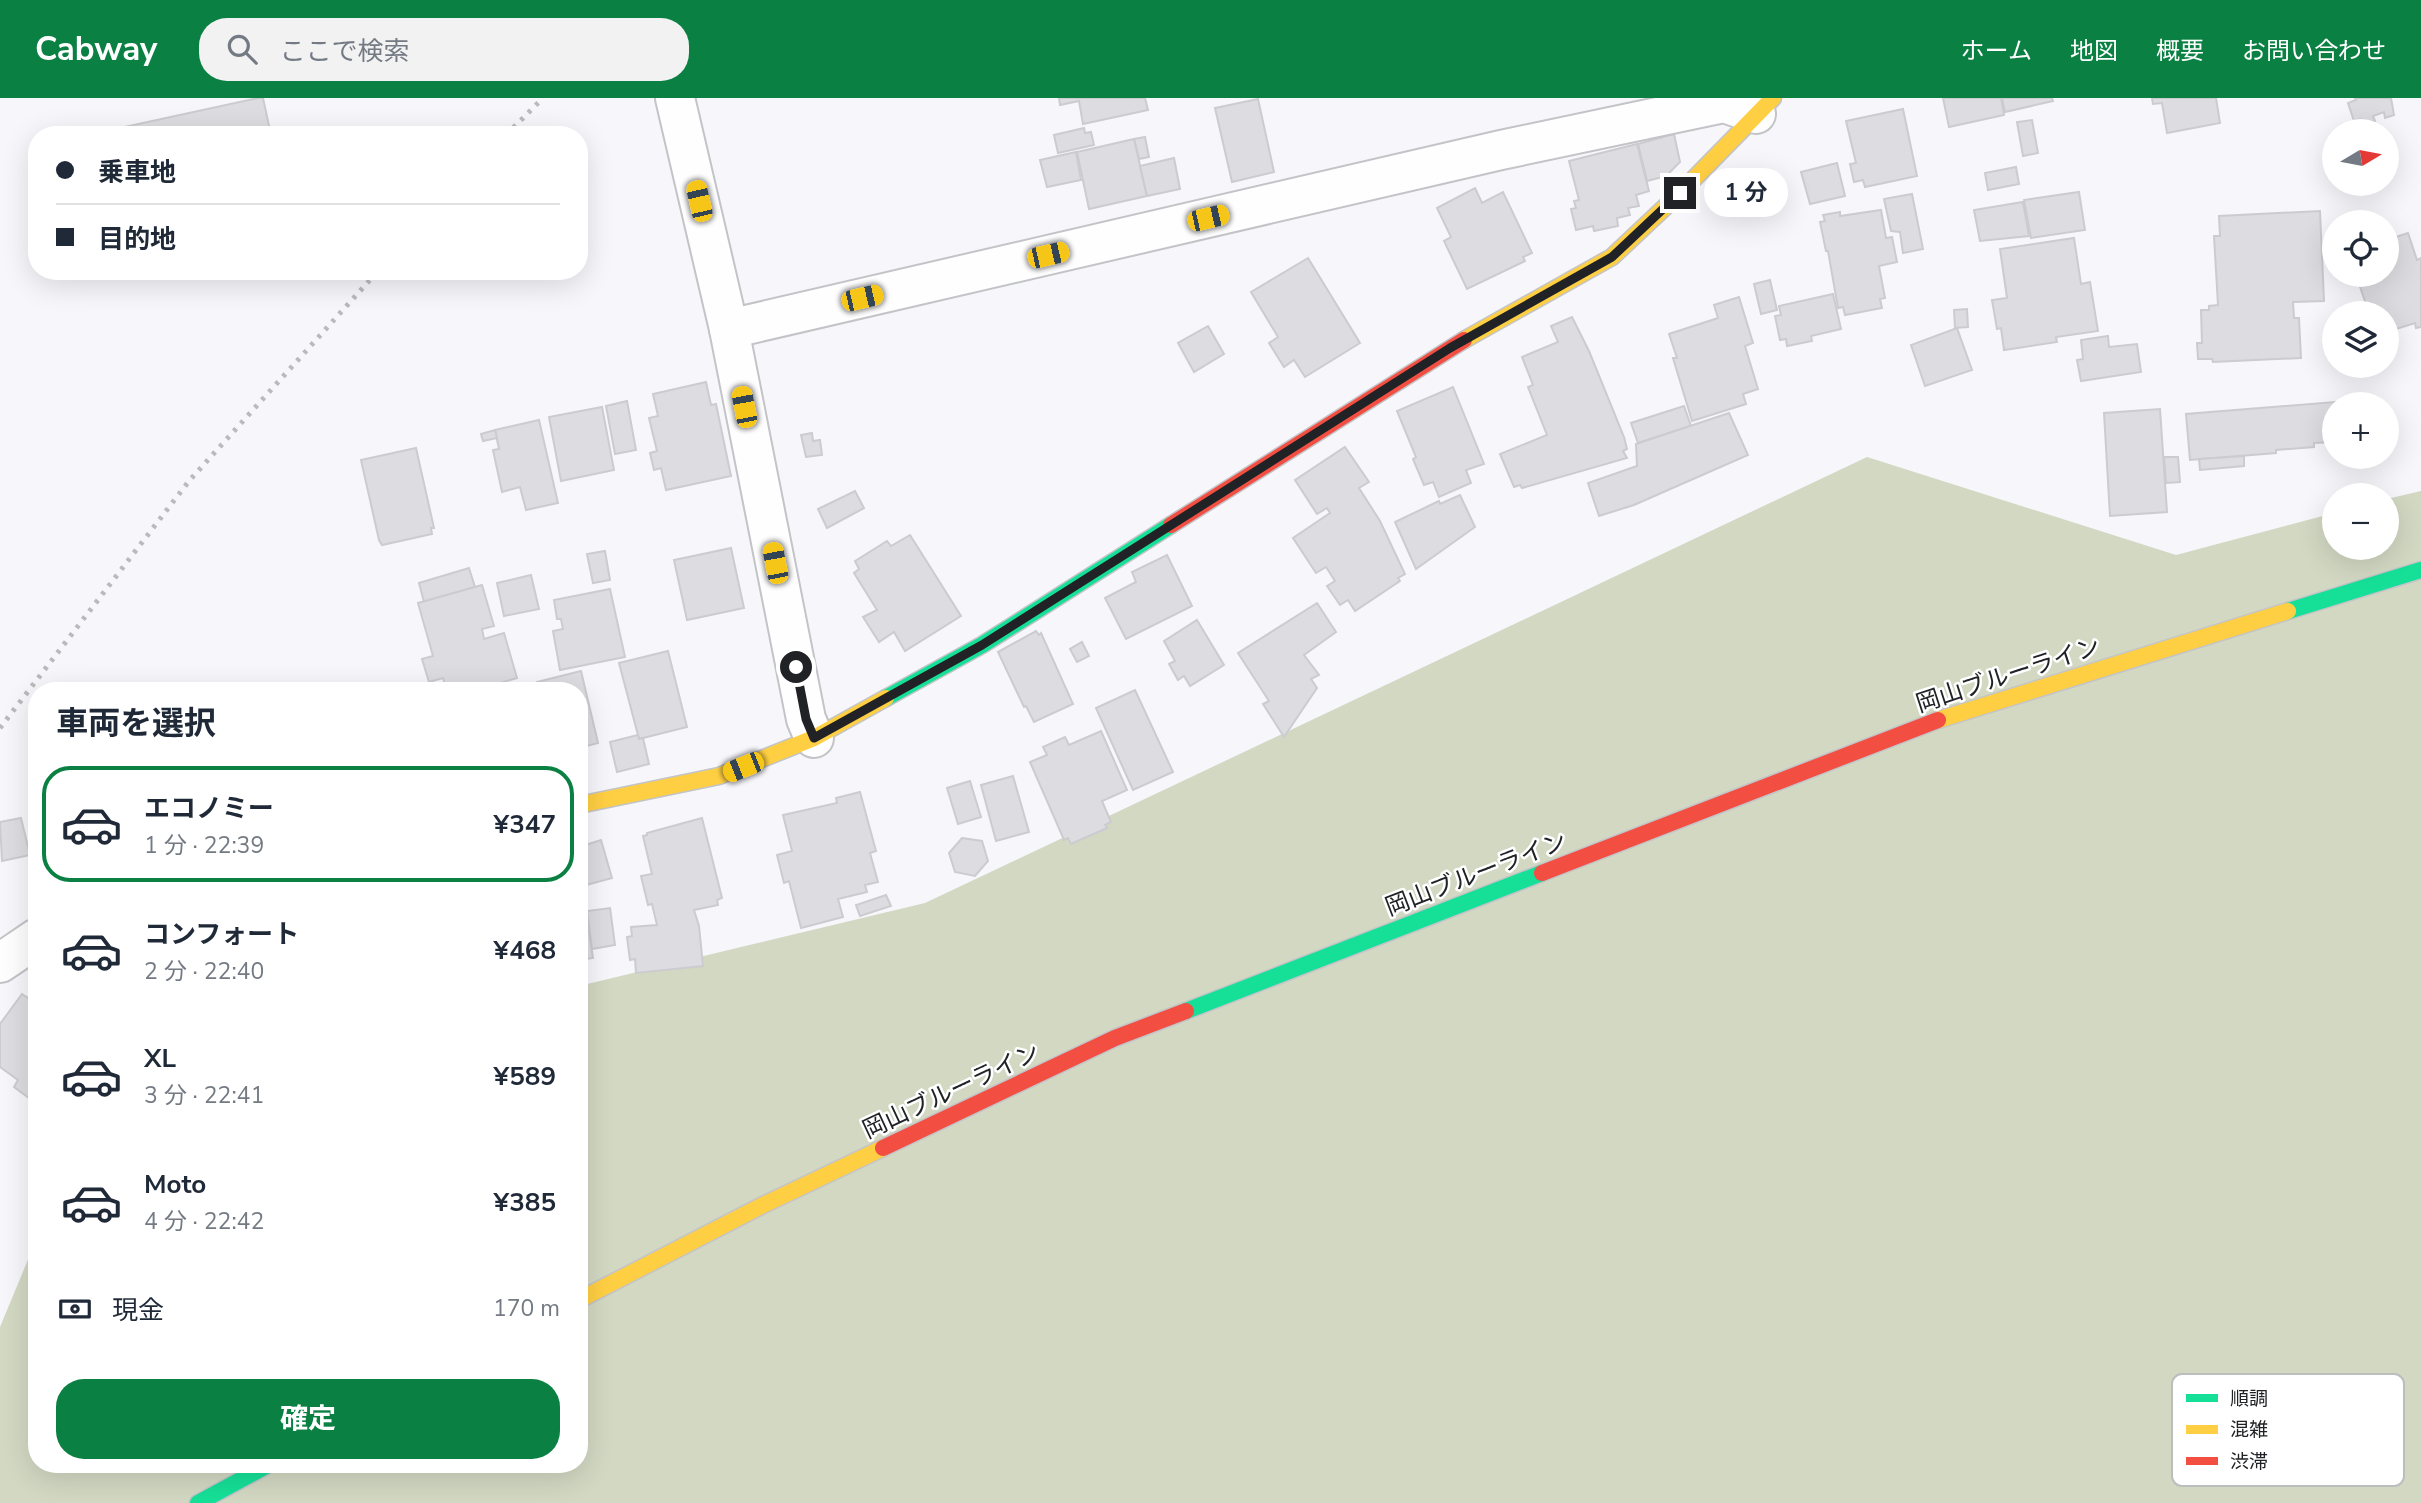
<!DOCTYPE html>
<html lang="ja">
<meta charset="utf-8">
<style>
:root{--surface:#fff;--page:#f2f2f3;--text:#1f2937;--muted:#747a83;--line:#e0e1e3;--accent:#0b8043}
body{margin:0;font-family:"Nunito Sans","Noto Sans JP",sans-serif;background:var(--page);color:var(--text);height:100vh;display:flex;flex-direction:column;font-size:26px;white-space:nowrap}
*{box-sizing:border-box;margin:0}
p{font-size:23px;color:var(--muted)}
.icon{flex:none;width:38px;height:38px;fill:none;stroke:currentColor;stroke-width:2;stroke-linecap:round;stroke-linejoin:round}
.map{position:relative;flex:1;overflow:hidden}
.details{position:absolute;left:28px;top:584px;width:560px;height:791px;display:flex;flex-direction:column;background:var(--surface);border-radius:28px;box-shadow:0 7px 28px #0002}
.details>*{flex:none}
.hud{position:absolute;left:28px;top:28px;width:560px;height:154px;border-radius:28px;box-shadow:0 7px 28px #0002;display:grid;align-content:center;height:154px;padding:0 28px;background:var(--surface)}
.needle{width:46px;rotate:80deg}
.tools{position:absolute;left:2322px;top:21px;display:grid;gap:14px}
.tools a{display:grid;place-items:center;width:77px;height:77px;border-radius:50%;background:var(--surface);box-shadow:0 7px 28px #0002;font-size:35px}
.end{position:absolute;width:32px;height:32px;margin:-16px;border:9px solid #212225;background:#fff;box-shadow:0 0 0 4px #fff}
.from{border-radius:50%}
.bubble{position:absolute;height:49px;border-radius:24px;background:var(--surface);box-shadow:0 7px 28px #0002;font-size:23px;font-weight:700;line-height:49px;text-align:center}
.car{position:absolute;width:21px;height:42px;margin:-21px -10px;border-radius:9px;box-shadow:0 0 5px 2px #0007;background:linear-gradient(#f5c518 24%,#345 0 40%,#f5c518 0 76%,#345 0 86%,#f5c518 0)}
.hud b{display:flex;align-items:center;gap:24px;height:66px;font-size:26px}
.hud b+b{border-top:2px solid var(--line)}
.hud i{width:18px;height:18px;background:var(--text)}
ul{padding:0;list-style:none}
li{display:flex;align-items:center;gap:21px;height:116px;margin:0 14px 10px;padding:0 14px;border:4px solid transparent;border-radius:28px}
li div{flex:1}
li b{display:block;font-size:26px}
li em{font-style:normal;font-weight:700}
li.active{border-color:var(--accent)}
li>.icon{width:63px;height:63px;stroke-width:1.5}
h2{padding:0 28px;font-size:32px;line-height:84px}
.pay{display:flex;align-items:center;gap:18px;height:77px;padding:0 28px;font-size:26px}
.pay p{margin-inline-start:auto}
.primary-button{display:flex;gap:14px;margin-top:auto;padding:14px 28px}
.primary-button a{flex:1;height:80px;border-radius:28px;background:var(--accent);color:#fff;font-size:28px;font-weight:700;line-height:80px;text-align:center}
header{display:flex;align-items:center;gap:42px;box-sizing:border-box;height:98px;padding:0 35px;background:var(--accent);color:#fff}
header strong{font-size:33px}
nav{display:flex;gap:38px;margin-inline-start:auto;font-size:24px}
.search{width:490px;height:63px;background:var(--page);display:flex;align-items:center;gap:18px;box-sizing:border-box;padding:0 24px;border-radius:28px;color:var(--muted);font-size:26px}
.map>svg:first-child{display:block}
.forest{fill:#d2d8c2}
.building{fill:#dddce0;stroke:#ccccd0;stroke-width:2}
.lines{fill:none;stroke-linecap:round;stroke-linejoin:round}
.street-casing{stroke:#c3c4c8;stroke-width:42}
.fast-casing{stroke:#c3c4c8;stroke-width:19}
.slow-casing{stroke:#c3c4c8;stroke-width:19}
.jam-casing{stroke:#c3c4c8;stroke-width:19}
.street{stroke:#fefefe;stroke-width:38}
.fast{stroke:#16e098;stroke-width:16}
.slow{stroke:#ffcf43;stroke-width:16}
.jam{stroke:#f24e42;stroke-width:16}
.rail{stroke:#bababb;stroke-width:5;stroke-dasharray:3.5 7;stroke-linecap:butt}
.route{stroke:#212225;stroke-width:9}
.labels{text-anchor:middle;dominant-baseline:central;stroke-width:5;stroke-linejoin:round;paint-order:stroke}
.street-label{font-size:24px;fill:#212225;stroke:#fff}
.key{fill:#fff;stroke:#bcbdbe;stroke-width:2}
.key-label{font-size:19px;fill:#212225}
</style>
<header>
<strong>Cabway</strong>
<div class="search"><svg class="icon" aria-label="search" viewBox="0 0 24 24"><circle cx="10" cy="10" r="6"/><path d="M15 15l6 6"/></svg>ここで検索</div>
<nav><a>ホーム</a><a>地図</a><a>概要</a><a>お問い合わせ</a></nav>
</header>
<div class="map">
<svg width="2421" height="1405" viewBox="0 0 2421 1405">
<rect width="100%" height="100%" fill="#f6f6fb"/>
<path class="forest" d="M 1867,359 L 2176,457 L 2334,415 L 2334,450 L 2387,450 L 2387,401 L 2421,393 L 2421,1405 L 0,1405 L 0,1229 L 32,1152 L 37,1147 L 37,1367 L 579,1367 L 579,888 L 925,805 Z"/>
<g class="building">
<path d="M 258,0 L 263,0 L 271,37 L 107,37 L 106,33 Z"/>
<path d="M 1059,0 L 1145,0 L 1148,12 L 1083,26 L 1079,3 L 1060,7 Z"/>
<path d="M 1943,0 L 2001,0 L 2004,17 L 1949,29 Z"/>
<path d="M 2002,0 L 2052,0 L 2053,3 L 2005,14 Z"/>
<path d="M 2152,0 L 2216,0 L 2220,25 L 2167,35 L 2162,5 L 2153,6 Z"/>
<path d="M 2355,0 L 2391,0 L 2394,17 L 2385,20 L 2384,14 L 2373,18 L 2375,23 L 2363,28 L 2361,21 L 2354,23 L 2348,5 L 2356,2 Z"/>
<path d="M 1258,1 L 1274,74 L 1232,84 L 1215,10 Z"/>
<path d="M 1903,11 L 1917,78 L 1865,89 L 1863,82 L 1854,84 L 1850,66 L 1856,65 L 1846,23 Z"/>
<path d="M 2032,22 L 2038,55 L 2023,58 L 2017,24 Z"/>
<path d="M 1084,30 L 1085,35 L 1091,34 L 1094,47 L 1058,55 L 1054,37 Z"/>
<path d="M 1674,36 L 1680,64 L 1666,78 L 1647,83 L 1638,46 Z"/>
<path d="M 1145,39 L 1149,59 L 1139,61 L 1134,41 Z"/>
<path d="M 1134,41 L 1147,98 L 1089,111 L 1077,54 Z"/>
<path d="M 1637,46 L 1649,93 L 1636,97 L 1639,108 L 1628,110 L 1630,117 L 1617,120 L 1618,128 L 1594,133 L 1593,128 L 1576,132 L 1571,111 L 1576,110 L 1574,103 L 1579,102 L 1569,63 Z"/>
<path d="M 1076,54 L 1081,82 L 1047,89 L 1040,62 Z"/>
<path d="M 1174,60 L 1180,91 L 1147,98 L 1140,68 Z"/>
<path d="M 1837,65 L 1845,98 L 1810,106 L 1801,74 Z"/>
<path d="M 2016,69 L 2019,86 L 1988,92 L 1985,75 Z"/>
<path d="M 1475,90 L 1482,105 L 1503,94 L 1532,155 L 1523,159 L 1525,163 L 1467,191 L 1444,143 L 1451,139 L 1437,110 Z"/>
<path d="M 2079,94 L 2085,132 L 2031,140 L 2024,102 Z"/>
<path d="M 1912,96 L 1923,151 L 1903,155 L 1900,134 L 1891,133 L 1884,101 Z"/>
<path d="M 2023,104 L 2029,138 L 1980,143 L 1974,112 Z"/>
<path d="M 1881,112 L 1886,140 L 1892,139 L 1897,164 L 1879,168 L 1885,200 L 1880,201 L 1882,210 L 1845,217 L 1843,209 L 1838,210 L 1828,153 L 1826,153 L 1820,124 L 1825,123 L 1823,117 L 1840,114 L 1840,118 Z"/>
<path d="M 2320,113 L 2324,203 L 2293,204 L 2294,220 L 2299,220 L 2301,260 L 2213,264 L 2212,261 L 2198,261 L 2197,245 L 2202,245 L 2201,212 L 2209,212 L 2209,208 L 2218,207 L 2214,138 L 2220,138 L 2219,118 Z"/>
<path d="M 2408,135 L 2417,162 L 2421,160 L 2421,229 L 2416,230 L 2415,225 L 2387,234 L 2387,215 L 2369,215 L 2356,177 L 2387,177 L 2387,142 Z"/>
<path d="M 2074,140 L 2081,186 L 2090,184 L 2098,233 L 2056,239 L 2057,244 L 2004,252 L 2001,230 L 1997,231 L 1992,202 L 2007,200 L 2000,151 Z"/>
<path d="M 1308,160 L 1360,245 L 1305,279 L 1294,262 L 1284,269 L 1269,245 L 1278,239 L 1251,194 Z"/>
<path d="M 1770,182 L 1777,212 L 1761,216 L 1754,186 Z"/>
<path d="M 1833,196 L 1841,231 L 1811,238 L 1812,243 L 1787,248 L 1786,241 L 1780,242 L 1775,218 L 1781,217 L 1779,208 Z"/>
<path d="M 1739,199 L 1753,245 L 1745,248 L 1758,291 L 1743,296 L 1746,306 L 1692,323 L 1673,260 L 1677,260 L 1669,236 L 1718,220 L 1714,207 Z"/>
<path d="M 1967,211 L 1968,229 L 1955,230 L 1954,212 Z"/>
<path d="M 1572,219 L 1589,253 L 1624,339 L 1627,351 L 1623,353 L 1627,360 L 1522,390 L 1520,387 L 1514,389 L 1500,356 L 1547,337 L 1528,289 L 1533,287 L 1522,259 L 1558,244 L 1551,228 Z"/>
<path d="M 1208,228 L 1224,256 L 1194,274 L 1178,245 Z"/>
<path d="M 1957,230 L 1972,272 L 1925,288 L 1911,247 Z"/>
<path d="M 2108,238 L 2109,249 L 2137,246 L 2141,274 L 2081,283 L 2077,262 L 2083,261 L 2081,242 Z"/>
<path d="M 706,284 L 711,307 L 716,306 L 731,378 L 666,392 L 661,370 L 654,372 L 650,355 L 657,353 L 649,320 L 658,318 L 653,296 Z"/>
<path d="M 1453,289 L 1484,366 L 1466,372 L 1471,385 L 1439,399 L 1433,384 L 1424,387 L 1413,361 L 1416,359 L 1397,313 Z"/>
<path d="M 2360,302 L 2360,306 L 2334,306 L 2334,344 L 2314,345 L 2314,349 L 2276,352 L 2276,355 L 2190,362 L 2186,316 Z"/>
<path d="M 627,303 L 636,352 L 615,356 L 606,308 Z"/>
<path d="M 1684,308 L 1691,328 L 1638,345 L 1631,325 Z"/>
<path d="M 602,309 L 614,372 L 561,383 L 549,319 Z"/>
<path d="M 2160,311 L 2167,414 L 2110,418 L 2104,315 Z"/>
<path d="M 1729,315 L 1748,357 L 1634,407 L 1599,418 L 1588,385 L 1637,368 L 1636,346 Z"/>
<path d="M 539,322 L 558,405 L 526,412 L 520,389 L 502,394 L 493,352 L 499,351 L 495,332 Z"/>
<path d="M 495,332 L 497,340 L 483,343 L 481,336 Z"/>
<path d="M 812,335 L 813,343 L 820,342 L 822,357 L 806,359 L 801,337 Z"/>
<path d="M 1345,349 L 1369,384 L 1359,390 L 1380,423 L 1405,476 L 1398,480 L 1400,483 L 1355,513 L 1348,502 L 1340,507 L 1327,488 L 1335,483 L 1326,469 L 1316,475 L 1293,440 L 1330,415 L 1327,410 L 1317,416 L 1295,382 Z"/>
<path d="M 416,350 L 434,430 L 431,430 L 432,436 L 382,447 L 379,442 L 361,362 Z"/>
<path d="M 2244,358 L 2244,368 L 2200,372 L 2199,361 Z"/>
<path d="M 2164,359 L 2178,359 L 2180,384 L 2166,385 Z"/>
<path d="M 855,393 L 864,410 L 827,430 L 818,411 Z"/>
<path d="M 1460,397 L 1475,429 L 1416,471 L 1395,424 L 1439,403 L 1440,406 Z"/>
<path d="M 910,437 L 961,518 L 905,553 L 894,534 L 879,544 L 863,519 L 877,512 L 854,475 L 859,471 L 855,463 L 887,443 L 891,448 Z"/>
<path d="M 731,450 L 744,510 L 687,522 L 674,462 Z"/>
<path d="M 605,453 L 610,482 L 593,485 L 587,456 Z"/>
<path d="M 1167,457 L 1192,508 L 1126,541 L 1105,500 L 1136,484 L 1132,474 Z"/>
<path d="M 469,470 L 475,489 L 424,504 L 419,485 Z"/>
<path d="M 531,477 L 539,511 L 504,518 L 497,485 Z"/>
<path d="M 482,487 L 494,528 L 482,531 L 484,541 L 504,535 L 517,580 L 473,593 L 447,593 L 443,580 L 429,584 L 422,561 L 433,558 L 418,505 Z"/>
<path d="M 610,491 L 625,559 L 560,572 L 553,533 L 563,531 L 561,521 L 557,521 L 554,502 Z"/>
<path d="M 1317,505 L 1336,534 L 1304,557 L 1319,577 L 1311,581 L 1317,590 L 1284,639 L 1263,606 L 1269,603 L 1238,555 Z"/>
<path d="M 1197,522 L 1224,567 L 1190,588 L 1184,578 L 1178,582 L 1169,566 L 1175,563 L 1164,543 Z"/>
<path d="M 1036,533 L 1039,537 L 1041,535 L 1073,606 L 1034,624 L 1026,608 L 1024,609 L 998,554 Z"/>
<path d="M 1082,544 L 1089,558 L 1077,564 L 1070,551 Z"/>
<path d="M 668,553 L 687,629 L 639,641 L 619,565 Z"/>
<path d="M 581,573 L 598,645 L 579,650 L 579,593 L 539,593 L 537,584 Z"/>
<path d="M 1135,592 L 1173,674 L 1133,692 L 1096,610 Z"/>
<path d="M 1101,633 L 1127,692 L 1102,703 L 1111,724 L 1105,727 L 1107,730 L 1071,746 L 1068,740 L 1064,742 L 1030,664 L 1047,657 L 1043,649 L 1065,639 L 1069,647 Z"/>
<path d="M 638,637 L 639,641 L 643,640 L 649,666 L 617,674 L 610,644 Z"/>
<path d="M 1013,678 L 1029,734 L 996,743 L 981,687 Z"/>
<path d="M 970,683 L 981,719 L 958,726 L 947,690 Z"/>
<path d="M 860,694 L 876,753 L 870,755 L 878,784 L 865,787 L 867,794 L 838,801 L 843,819 L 801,830 L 789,783 L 784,785 L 777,757 L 792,753 L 783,717 L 837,705 L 836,700 Z"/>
<path d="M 21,720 L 30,757 L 2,763 L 0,724 Z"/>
<path d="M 702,720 L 722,800 L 717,802 L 718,807 L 694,812 L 699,828 L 703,868 L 636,875 L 635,861 L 630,862 L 627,839 L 632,838 L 631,829 L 657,827 L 652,806 L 648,807 L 641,778 L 652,776 L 643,738 L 647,737 L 647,735 Z"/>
<path d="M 962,740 L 982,743 L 988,763 L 975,778 L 955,774 L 949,755 Z"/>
<path d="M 601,742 L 612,780 L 579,789 L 579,749 Z"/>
<path d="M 579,796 L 584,800 L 593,860 L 579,862 Z"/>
<path d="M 886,797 L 891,808 L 860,818 L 856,807 Z"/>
<path d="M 610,810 L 615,847 L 592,851 L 587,813 Z"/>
<path d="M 22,896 L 37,906 L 37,1006 L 14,989 L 18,982 L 0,969 L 0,926 Z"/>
</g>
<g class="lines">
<defs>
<g id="street">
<path d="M 675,0 L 729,231 L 806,621 L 814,640"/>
<path d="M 729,231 L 1501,52 L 1724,5 L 1756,16"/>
<path d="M 0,865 L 37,840"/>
</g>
<g id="fast">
<path d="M 2288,513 L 2421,472"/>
<path d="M 886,600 L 982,547 L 1171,427"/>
<path d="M 1186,913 L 1542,775"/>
<path d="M 198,1405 L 268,1367"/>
</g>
<g id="slow">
<path d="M 1464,242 L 1612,159 L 1680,95 L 1773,0"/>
<path d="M 1938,622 L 2288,513"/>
<path d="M 579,707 L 719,678 L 814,640 L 886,600"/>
<path d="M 579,1202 L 761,1108 L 883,1050"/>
</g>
<g id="jam">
<path d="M 1171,427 L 1464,242"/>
<path d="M 1542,775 L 1938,622"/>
<path d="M 883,1050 L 1115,940 L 1186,913"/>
</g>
</defs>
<use href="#street" class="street-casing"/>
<use href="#fast" class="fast-casing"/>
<use href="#slow" class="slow-casing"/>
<use href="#jam" class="jam-casing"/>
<use href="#street" class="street"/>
<use href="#fast" class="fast"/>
<use href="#slow" class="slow"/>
<use href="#jam" class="jam"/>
<g class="rail">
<path d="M 506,37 L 543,0"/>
<path d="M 0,630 L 189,383 L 378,173"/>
</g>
</g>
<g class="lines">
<path class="route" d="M 796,569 L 806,621 L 814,640 L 982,547 L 1450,250 L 1612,159 L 1680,95"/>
</g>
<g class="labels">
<g class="street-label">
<text transform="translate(2008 577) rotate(-18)">岡山ブルーライン</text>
<text transform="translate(1476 776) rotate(-21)">岡山ブルーライン</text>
<text transform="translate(951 993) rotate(-25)">岡山ブルーライン</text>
</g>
</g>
<rect x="2172" y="1276" width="232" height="112" rx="10" class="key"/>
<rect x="2186" y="1296" width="32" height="8" fill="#16e098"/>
<rect x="2186" y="1327" width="32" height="9" fill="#ffcf43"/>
<rect x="2186" y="1359" width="32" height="8" fill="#f24e42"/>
<g class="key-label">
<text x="2230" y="1307">順調</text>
<text x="2230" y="1338">混雑</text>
<text x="2230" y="1370">渋滞</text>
</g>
</svg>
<div class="tools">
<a><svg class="needle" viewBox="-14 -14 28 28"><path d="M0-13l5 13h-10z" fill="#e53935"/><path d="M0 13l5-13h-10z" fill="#747a83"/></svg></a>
<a><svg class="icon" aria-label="locate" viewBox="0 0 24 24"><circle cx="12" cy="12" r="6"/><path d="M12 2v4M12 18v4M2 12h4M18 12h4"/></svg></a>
<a><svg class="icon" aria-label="layers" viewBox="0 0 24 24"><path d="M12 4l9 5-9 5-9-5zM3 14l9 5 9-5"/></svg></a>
<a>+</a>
<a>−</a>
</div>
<i class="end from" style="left:796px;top:569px"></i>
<i class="end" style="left:1680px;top:95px"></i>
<div class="bubble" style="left:1704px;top:70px;width:84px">1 分</div>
<i class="car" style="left:699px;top:103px;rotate:347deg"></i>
<i class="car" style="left:1208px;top:120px;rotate:77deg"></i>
<i class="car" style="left:1048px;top:157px;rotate:77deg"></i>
<i class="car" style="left:862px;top:200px;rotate:77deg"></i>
<i class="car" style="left:744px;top:309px;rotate:349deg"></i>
<i class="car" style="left:775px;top:465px;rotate:349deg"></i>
<i class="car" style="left:743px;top:669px;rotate:248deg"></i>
<div class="hud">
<b><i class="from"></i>乗車地</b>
<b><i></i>目的地</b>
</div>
<section class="details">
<h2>車両を選択</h2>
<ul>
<li class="active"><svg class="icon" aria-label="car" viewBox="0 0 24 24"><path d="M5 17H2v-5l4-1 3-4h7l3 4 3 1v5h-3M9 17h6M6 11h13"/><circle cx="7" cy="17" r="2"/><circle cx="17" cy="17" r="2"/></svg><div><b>エコノミー</b><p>1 分 · 22:39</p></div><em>¥347</em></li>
<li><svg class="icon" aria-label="car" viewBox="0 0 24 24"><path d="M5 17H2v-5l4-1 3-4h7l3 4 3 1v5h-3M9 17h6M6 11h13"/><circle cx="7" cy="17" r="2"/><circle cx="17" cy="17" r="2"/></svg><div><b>コンフォート</b><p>2 分 · 22:40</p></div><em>¥468</em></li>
<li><svg class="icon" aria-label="car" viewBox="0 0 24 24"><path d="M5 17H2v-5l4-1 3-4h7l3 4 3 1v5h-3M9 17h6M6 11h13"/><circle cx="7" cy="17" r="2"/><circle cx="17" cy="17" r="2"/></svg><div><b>XL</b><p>3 分 · 22:41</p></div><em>¥589</em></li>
<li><svg class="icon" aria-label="car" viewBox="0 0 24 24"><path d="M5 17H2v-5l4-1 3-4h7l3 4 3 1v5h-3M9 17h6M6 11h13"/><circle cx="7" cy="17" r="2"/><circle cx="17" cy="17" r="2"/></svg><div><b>Moto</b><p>4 分 · 22:42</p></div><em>¥385</em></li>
</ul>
<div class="pay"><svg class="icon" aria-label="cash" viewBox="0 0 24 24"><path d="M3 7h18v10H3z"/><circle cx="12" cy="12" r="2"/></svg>現金<p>170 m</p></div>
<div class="primary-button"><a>確定</a></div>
</section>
</div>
